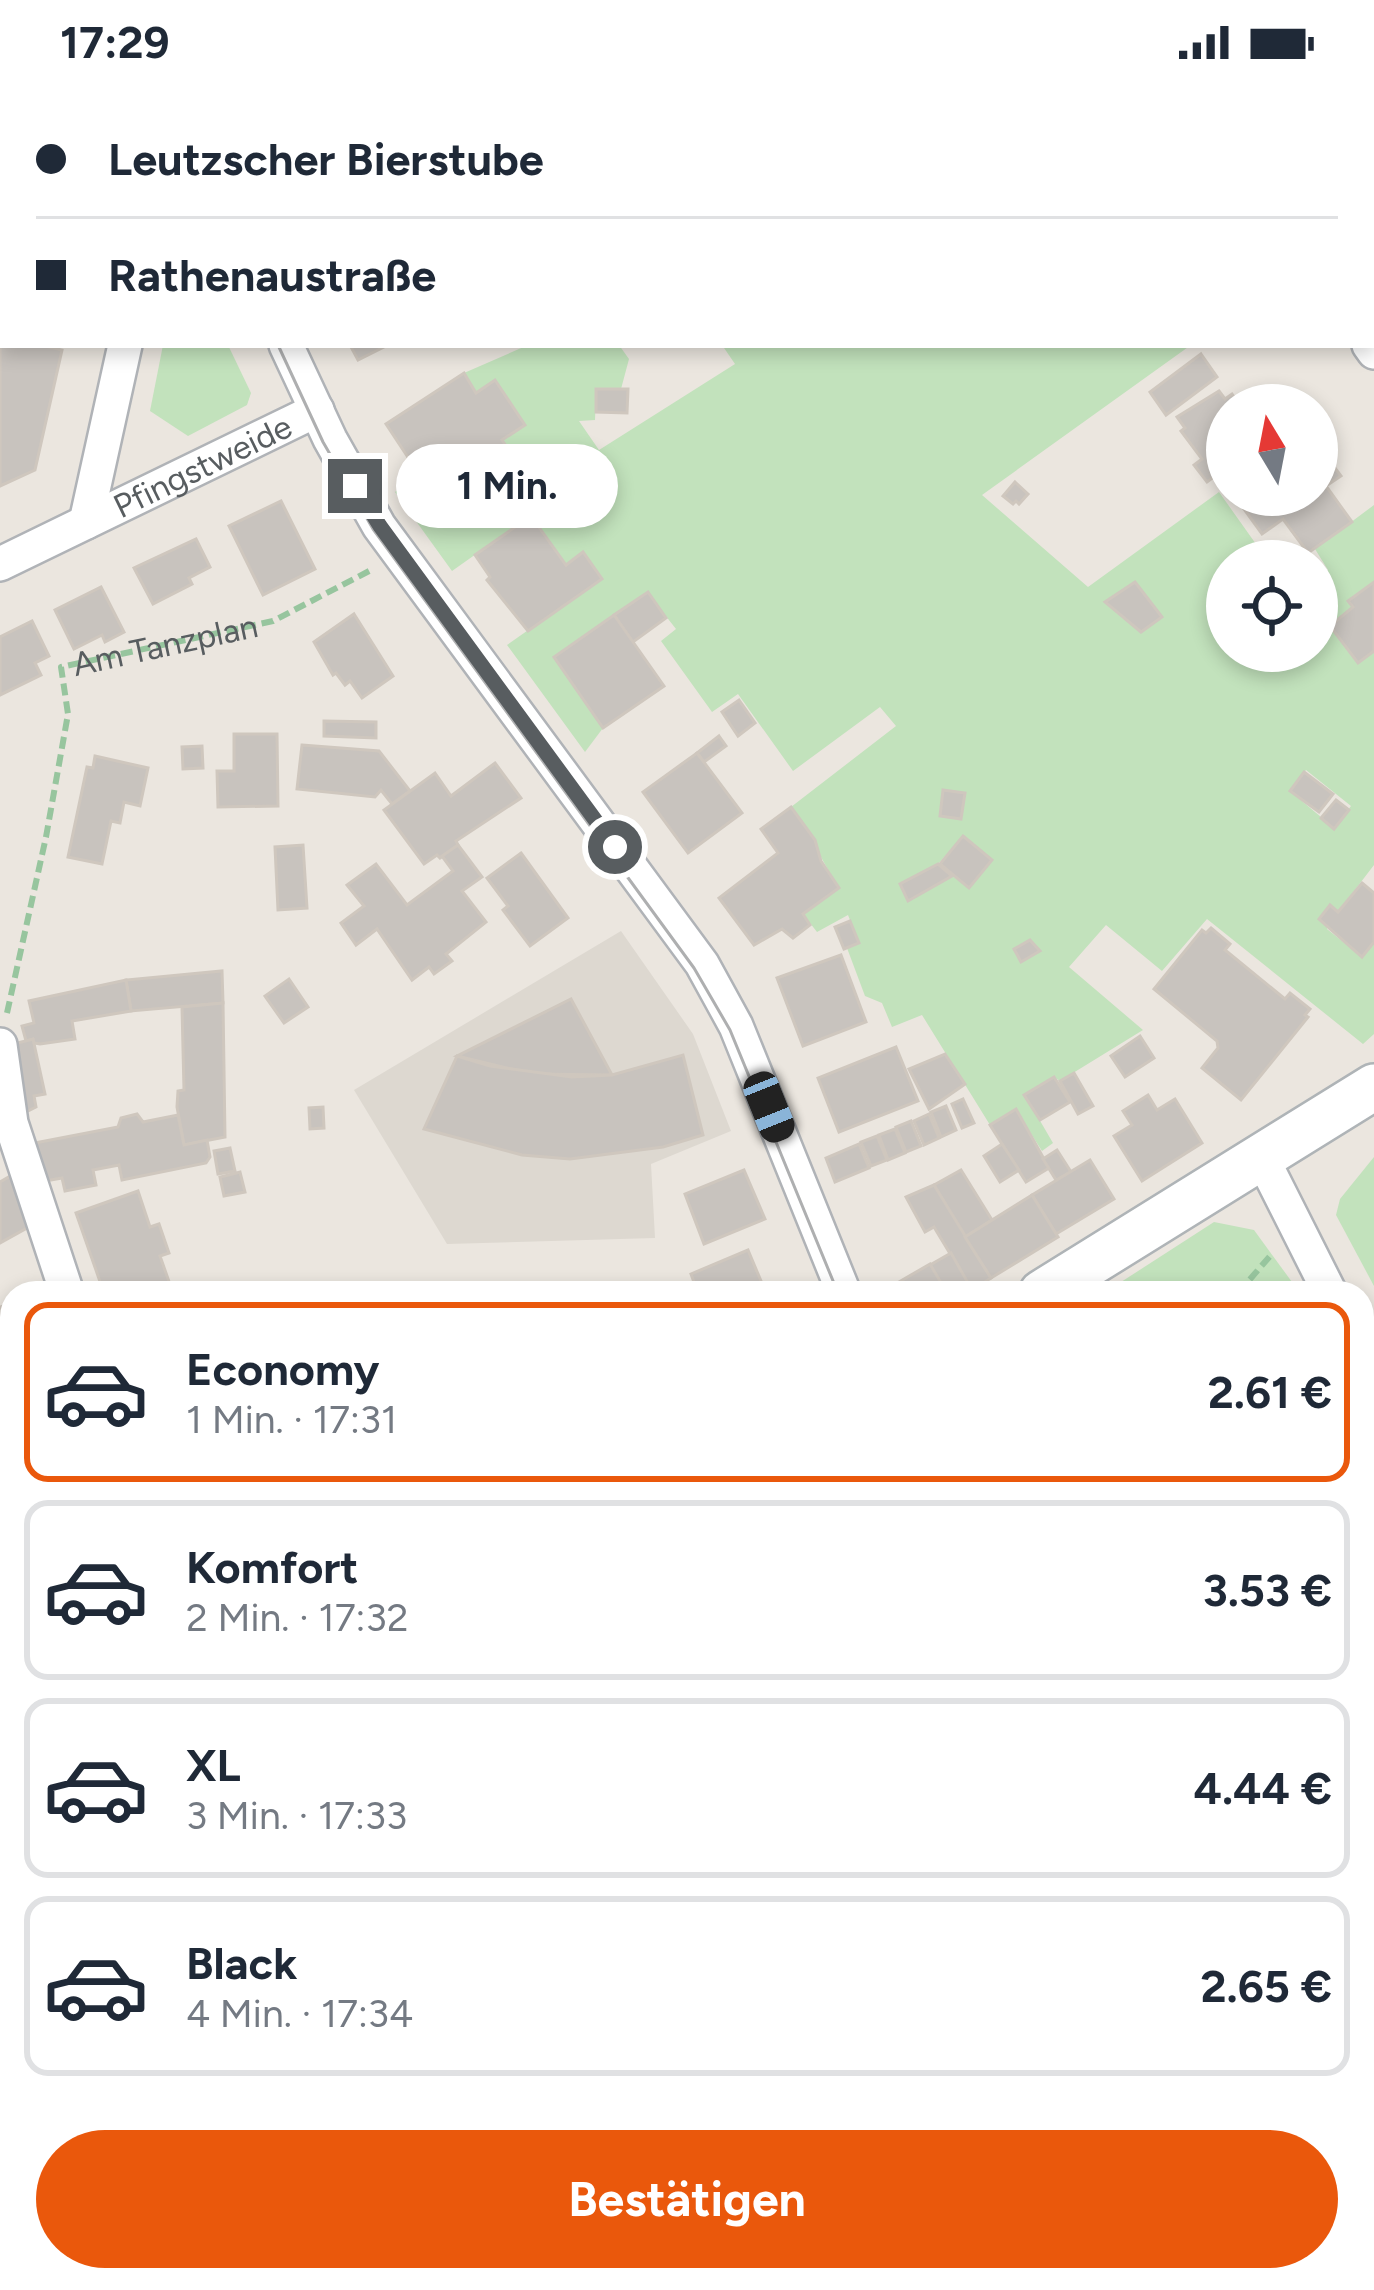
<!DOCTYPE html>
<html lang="de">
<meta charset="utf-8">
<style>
:root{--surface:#fff;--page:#f6f6f7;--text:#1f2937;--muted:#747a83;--line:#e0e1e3;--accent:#ea580c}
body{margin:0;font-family:Figtree,sans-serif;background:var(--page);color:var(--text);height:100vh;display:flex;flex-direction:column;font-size:45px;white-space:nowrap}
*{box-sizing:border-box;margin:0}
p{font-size:39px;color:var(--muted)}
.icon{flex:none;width:66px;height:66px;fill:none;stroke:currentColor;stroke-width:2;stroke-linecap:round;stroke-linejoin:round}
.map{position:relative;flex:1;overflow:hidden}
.drawer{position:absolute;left:0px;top:1197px;width:1374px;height:1011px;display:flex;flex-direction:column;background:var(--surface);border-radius:36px 36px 0 0;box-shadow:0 6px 18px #0003}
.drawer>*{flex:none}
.hud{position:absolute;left:0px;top:0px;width:1374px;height:264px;box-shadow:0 6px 18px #0003;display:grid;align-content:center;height:264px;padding:0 36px;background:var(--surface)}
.needle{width:78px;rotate:350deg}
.tools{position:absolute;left:1206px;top:300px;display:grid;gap:24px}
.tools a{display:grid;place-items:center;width:132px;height:132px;border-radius:50%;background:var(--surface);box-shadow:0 6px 18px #0003;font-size:60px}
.end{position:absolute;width:54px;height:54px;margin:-27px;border:15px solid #585d60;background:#fff;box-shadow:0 0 0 6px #fff}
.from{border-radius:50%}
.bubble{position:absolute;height:84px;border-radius:42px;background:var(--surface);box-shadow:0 6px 18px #0003;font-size:39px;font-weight:700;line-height:84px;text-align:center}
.car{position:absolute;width:36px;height:72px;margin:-36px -18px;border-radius:15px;box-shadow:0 0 9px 3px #0007;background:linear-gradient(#222 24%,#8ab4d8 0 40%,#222 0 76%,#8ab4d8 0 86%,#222 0)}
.hud b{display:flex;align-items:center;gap:42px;height:114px;font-size:45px}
.hud b+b{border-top:3px solid var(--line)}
.hud i{width:30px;height:30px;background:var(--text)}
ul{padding:21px 0 0;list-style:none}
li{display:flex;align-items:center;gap:36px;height:180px;margin:0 24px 18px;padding:0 12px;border:6px solid var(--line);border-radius:24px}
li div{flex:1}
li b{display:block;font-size:45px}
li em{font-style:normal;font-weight:700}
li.selected{border-color:var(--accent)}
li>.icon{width:108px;height:108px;stroke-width:1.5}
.cta{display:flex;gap:24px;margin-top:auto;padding:24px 36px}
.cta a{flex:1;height:138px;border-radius:72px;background:var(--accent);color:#fff;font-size:48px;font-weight:700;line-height:138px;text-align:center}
.status{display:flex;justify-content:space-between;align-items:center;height:84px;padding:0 60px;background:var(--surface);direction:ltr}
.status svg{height:33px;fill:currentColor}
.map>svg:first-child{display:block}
.education{fill:#ddd8d0}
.green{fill:#c2e2bc;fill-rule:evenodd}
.building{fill:#c8c3be;stroke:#cfc7be;stroke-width:3}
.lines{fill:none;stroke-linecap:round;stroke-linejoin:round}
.service-casing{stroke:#b0b3b7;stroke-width:21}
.minor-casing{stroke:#b0b3b7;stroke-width:38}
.tertiary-casing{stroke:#b0b3b7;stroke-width:46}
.secondary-casing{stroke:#afb4b7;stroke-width:50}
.path{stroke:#97c59e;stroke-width:6;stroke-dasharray:12 6;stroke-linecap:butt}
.service{stroke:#fff;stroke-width:16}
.minor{stroke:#fff;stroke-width:33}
.tertiary{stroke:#fff;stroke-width:42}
.secondary{stroke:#fff;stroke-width:45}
.tram{stroke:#aeafb0;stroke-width:3}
.route{stroke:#585d60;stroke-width:15}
.labels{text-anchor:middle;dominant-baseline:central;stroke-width:10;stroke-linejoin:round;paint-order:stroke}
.street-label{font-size:33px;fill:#585d60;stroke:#fff}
</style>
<div class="status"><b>17:29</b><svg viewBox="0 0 49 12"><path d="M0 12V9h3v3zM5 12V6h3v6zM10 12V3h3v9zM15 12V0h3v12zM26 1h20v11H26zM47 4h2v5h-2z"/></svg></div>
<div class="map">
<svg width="1374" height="2206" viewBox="0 0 1374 2206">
<rect width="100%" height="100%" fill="#ebe6df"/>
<path class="education" d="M 621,847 L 693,950 L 731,1047 L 651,1080 L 655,1154 L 447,1160 L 354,1006 Z"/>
<g class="green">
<path d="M 232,0 L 1035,0 L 1031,3 Z"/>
<path d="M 163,261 L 228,261 L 251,309 L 247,321 L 188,352 L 150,327 Z"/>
<path d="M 528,261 L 619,261 L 629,275 L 621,305 L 596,305 L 595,336 L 579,337 L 599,366 L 735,280 L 722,261 L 1191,261 L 982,411 L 1088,503 L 1219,408 L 1268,477 L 1227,477 L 1227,567 L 1317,567 L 1317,495 L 1328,486 L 1315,465 L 1374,421 L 1374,498 L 1349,517 L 1353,523 L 1330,542 L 1358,579 L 1374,567 L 1374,781 L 1338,828 L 1330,822 L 1327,845 L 1362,873 L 1374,858 L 1374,950 L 1363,960 L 1207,835 L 1162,887 L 1106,841 L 1069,883 L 1143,946 L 1060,997 L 1054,993 L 1025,1011 L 1053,1059 L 1042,1067 L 1016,1026 L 990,1041 L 922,931 L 892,943 L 882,919 L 865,912 L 847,864 L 859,859 L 848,831 L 817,848 L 803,830 L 839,803 C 820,775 811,750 791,723 L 896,642 L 880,623 L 793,687 L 738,610 L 712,628 L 661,557 L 676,545 L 647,508 L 554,573 L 603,644 L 585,668 L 507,561 L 601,495 L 566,481 L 530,432 L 452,487 L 395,408 L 415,393 L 417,397 L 422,395 L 437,417 L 510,369 L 502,356 L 524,341 L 494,297 L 476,309 L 464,289 ZM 1306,686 L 1351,722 L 1334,744 L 1290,707 ZM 963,752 L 992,776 L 969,803 L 952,792 L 908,816 L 901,800 L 938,780 Z"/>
<path d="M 1374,1073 L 1374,1202 L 1336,1131 L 1340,1115 Z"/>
<path d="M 1214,1138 L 1254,1146 L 1300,1209 L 1104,1209 Z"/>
<path d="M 1362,1323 L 1374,1346 L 1374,2206 L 758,2206 L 761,2196 L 1362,2196 Z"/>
</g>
<g class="building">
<path d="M 1374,42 L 1374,122 L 1371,118 Z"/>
<path d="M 0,252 L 3,261 L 41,261 L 62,266 L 35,386 L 0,402 Z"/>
<path d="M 350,261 L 388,261 L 358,276 Z"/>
<path d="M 1201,270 L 1217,293 L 1166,331 L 1150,308 Z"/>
<path d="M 464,289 L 476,309 L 495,296 L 525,341 L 502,356 L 511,369 L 437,417 L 422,395 L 417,397 L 408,384 L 413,381 L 386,340 Z"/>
<path d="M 596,305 L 628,305 L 627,329 L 596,328 Z"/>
<path d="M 1219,307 L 1225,315 L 1232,310 L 1240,321 L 1227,321 L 1227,393 L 1219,398 L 1215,392 L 1207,398 L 1194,381 L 1202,375 L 1181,347 L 1185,344 L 1177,333 Z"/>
<path d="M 1322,367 L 1341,392 L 1326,402 L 1352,438 L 1308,469 L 1283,435 L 1262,450 L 1244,425 L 1263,411 L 1317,411 L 1317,371 Z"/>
<path d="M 1015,398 L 1028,410 L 1019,420 L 1016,417 L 1013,420 L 1003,412 Z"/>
<path d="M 281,417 L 315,485 L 263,511 L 229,442 Z"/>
<path d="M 531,432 L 566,481 L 583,468 L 602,495 L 528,547 L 487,496 L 490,493 L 475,471 Z"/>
<path d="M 196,455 L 210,483 L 189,494 L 192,500 L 153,520 L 134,484 Z"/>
<path d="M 1135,498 L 1162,533 L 1141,548 L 1105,518 Z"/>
<path d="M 1374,498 L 1374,567 L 1358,579 L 1330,542 L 1353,523 L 1348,517 Z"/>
<path d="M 101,503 L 124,548 L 105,558 L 102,551 L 74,565 L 55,526 Z"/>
<path d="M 648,508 L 666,534 L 633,558 L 614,531 Z"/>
<path d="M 354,530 L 393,592 L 362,614 L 350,597 L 345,601 L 336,589 L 333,591 L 314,558 Z"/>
<path d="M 614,531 L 664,602 L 603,644 L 554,573 Z"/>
<path d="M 32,537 L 49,572 L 35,579 L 41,591 L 0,611 L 0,553 Z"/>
<path d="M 739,616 L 755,639 L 738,652 L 722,628 Z"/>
<path d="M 324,637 L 376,638 L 376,654 L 324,652 Z"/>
<path d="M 234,650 L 277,650 L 278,722 L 218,723 L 217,687 L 234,687 Z"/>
<path d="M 719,652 L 726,662 L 704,678 L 697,669 Z"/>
<path d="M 302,661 L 379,667 L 410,707 L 392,720 L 381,706 L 375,713 L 297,705 Z"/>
<path d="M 202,662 L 203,684 L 183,685 L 182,663 Z"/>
<path d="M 697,669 L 742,729 L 688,769 L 643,708 Z"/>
<path d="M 95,672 L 148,684 L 140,722 L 124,718 L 120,739 L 111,737 L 102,780 L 68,773 L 87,683 L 93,684 Z"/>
<path d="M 495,679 L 521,714 L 456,757 L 458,761 L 440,774 L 437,771 L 424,780 L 384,726 L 435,689 L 451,712 Z"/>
<path d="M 1304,688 L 1333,710 L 1319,728 L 1290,707 Z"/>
<path d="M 943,706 L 965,709 L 961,735 L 940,732 Z"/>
<path d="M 1336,716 L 1349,726 L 1334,745 L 1321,734 Z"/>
<path d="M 791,723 L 815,756 L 821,777 L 839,804 L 803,830 L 810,841 L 793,854 L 782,845 L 754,861 L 719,814 L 778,769 L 761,745 Z"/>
<path d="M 963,752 L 992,776 L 969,804 L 940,780 Z"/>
<path d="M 303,761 L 307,824 L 278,826 L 275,763 Z"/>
<path d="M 458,761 L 482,793 L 462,807 L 486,838 L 446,870 L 452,877 L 434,890 L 429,883 L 412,896 L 377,845 L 356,861 L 341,839 L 364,822 L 347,801 L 376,780 L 407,821 L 453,787 L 442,772 Z"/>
<path d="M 521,769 L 568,834 L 530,862 L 503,826 L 508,822 L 487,794 Z"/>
<path d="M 938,780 L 952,792 L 908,817 L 900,800 Z"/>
<path d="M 1362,799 L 1374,809 L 1374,858 L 1362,873 L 1319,835 L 1330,821 L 1338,828 Z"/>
<path d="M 850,837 L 859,859 L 844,865 L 835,843 Z"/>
<path d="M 1211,844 L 1230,860 L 1225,866 L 1285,915 L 1290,909 L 1310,925 L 1305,931 L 1308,933 L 1241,1016 L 1202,984 L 1218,964 L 1217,957 L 1154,905 L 1202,846 L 1206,849 Z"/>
<path d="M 1030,856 L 1040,867 L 1021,878 L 1014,865 Z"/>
<path d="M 841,871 L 866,938 L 803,962 L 777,894 Z"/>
<path d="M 222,887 L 223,919 L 131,927 L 126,896 Z"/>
<path d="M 289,895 L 308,923 L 284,939 L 265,912 Z"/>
<path d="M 126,896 L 131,927 L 72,937 L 75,955 L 40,960 L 34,959 L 33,955 L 26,957 L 22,942 L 34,939 L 29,917 Z"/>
<path d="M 571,915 L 612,991 L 532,990 L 457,972 Z"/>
<path d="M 223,919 L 225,1053 L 184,1061 L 177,1023 L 178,1007 L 184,1006 L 182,923 Z"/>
<path d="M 1140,952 L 1154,974 L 1125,993 L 1111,972 Z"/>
<path d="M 33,955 L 45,1010 L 34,1012 L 36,1023 L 22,1030 L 9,961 Z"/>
<path d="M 896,963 L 918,1017 L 839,1048 L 818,994 Z"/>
<path d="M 945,970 L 965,1000 L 929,1025 L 909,985 Z"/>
<path d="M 683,971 L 703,1051 L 663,1063 L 570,1075 L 522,1071 L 424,1045 L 457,972 L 490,982 L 572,993 L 612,991 Z"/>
<path d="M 1074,989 L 1093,1022 L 1078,1030 L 1060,997 Z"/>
<path d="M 1054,993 L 1070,1018 L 1040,1036 L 1024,1011 Z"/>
<path d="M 1148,1011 L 1157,1026 L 1175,1015 L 1202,1059 L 1142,1097 L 1114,1052 L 1132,1041 L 1123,1027 Z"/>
<path d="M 963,1015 L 974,1039 L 962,1044 L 952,1020 Z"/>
<path d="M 946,1022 L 956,1046 L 941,1053 L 931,1028 Z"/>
<path d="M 323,1023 L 324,1044 L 310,1045 L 309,1024 Z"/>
<path d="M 1016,1025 L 1049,1084 L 1026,1098 L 990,1041 Z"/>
<path d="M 137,1030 L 143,1038 L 178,1031 L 184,1061 L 207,1056 L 210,1073 L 206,1079 L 122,1096 L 119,1081 L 93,1086 L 96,1101 L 65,1107 L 62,1094 L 45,1097 L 35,1059 L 118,1043 L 121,1034 Z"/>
<path d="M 929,1030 L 939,1054 L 924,1061 L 914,1037 Z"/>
<path d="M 911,1037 L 921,1062 L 906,1068 L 896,1043 Z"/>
<path d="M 895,1045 L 905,1069 L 888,1076 L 879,1051 Z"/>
<path d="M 877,1052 L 887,1076 L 871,1082 L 861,1058 Z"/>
<path d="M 859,1060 L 869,1084 L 835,1098 L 826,1074 Z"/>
<path d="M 1002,1060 L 1019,1086 L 1000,1098 L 984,1072 Z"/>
<path d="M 230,1064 L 235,1087 L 218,1090 L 214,1067 Z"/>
<path d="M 1057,1066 L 1071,1088 L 1056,1096 L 1043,1075 Z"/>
<path d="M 1090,1076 L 1114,1115 L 1056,1150 L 1032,1111 Z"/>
<path d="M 744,1086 L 765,1135 L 704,1160 L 685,1110 Z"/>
<path d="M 961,1086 L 992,1136 L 965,1153 L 934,1101 Z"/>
<path d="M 240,1088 L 245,1108 L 224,1112 L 220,1093 Z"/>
<path d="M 12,1091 L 27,1144 L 0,1159 L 0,1098 Z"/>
<path d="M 934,1101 L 991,1194 L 972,1206 L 934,1143 L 925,1148 L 906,1113 Z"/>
<path d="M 138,1107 L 150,1143 L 159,1140 L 169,1169 L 160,1172 L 173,1209 L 104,1209 L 76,1129 Z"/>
<path d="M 1032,1111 L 1058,1153 L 991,1194 L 965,1153 Z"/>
<path d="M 748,1166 L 766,1209 L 698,1209 L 691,1190 Z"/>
<path d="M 951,1169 L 972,1206 L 968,1209 L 947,1209 L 930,1181 Z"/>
<path d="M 930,1180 L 947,1209 L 880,1209 Z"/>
<path d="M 12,1220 L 12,1343 L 0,1283 L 0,1223 Z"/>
<path d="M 12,1381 L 12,1436 L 0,1434 L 0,1384 Z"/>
<path d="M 0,1434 L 12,1436 L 12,1463 L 0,1544 Z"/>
<path d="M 0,1622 L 12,1622 L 12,1661 L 0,1660 Z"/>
<path d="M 11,1912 L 12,1913 L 12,2014 L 0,2004 L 0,1925 Z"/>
<path d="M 0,2095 L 12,2104 L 12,2196 L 43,2196 L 40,2206 L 0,2206 Z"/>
</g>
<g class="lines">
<defs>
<path id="service" d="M 55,2206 L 58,2196"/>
<g id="minor">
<path d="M 193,0 L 193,3"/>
<path d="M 1174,0 L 1177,3"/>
<path d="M 286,261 L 330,355 L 379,442 L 702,880 L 736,942 L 844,1209"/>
<path d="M 1369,261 L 1374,268"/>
<path d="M 86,438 L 125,261"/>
<path id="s2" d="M 0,480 L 317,326"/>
<path d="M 0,961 L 11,1039 L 67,1209"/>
<path d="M 1262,1074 L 1330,1209"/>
<path d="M 1362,1268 L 1374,1290"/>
<path d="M 0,1605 L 12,1606"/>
</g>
<g id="tertiary">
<path d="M 0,2041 L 12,2051"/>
<path d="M 191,2196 L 203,2206"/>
</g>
<g id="secondary">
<path d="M 1042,1209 L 1374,1003"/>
<path d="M 415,2206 L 420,2196"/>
</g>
</defs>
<use href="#service" class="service-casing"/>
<use href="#minor" class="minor-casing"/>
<use href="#tertiary" class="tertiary-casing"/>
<use href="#secondary" class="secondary-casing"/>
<g class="path">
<path id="s1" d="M 7,929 L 46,753 L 68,630 L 61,583 L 273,537 L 373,485"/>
<path d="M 1238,1209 L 1271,1171"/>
<path d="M 0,1363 L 12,1360"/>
<path d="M 1362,1472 L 1374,1485"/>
<path d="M 1362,1917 L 1374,1920"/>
<path d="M 1362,2011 L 1374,2015"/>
<path d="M 1362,2143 L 1374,2136"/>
<path d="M 929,2196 L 930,2206"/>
<path d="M 1257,2196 L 1272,2196"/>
</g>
<use href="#service" class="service"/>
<use href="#minor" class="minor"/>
<use href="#tertiary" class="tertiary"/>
<use href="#secondary" class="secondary"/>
<g class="tram">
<path d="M 201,0 L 201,3"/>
<path d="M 278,261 L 323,358 L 373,445 L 694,884 L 730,946 L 838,1209"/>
<path d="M 0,2029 L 12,2039"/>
<path d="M 0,2052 L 12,2061"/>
<path d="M 179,2196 L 191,2206"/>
<path d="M 209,2196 L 221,2206"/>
<path d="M 418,2206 L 423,2196"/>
</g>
</g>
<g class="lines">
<path class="route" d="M 355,402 L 380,442 L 615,763"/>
</g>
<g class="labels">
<g class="street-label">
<text stroke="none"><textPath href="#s2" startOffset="225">Pfingstweide</textPath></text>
<text stroke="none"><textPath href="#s1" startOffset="459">Am Tanzplan</textPath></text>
</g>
</g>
</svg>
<div class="tools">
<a><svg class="needle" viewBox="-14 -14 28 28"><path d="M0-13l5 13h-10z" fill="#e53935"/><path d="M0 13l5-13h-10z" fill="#747a83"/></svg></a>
<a><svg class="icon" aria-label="locate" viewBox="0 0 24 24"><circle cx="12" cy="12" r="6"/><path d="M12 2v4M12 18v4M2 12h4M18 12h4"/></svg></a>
</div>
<i class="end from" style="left:615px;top:763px"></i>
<i class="end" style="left:355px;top:402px"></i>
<div class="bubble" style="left:396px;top:360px;width:222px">1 Min.</div>
<i class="car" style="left:769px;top:1023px;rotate:158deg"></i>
<div class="hud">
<b><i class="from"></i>Leutzscher Bierstube</b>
<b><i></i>Rathenaustraße</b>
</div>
<section class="drawer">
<ul>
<li class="selected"><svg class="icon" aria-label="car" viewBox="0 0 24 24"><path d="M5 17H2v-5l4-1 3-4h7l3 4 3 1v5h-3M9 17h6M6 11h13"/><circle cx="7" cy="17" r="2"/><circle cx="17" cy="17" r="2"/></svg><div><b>Economy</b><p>1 Min. · 17:31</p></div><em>2.61 €</em></li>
<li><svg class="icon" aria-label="car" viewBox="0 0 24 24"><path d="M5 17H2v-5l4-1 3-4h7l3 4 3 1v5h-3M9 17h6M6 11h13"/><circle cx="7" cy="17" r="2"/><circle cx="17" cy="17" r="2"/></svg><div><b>Komfort</b><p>2 Min. · 17:32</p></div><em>3.53 €</em></li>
<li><svg class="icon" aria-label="car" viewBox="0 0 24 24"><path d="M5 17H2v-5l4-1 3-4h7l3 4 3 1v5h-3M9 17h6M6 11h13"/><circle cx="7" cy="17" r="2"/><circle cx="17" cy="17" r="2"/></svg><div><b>XL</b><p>3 Min. · 17:33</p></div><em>4.44 €</em></li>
<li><svg class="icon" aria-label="car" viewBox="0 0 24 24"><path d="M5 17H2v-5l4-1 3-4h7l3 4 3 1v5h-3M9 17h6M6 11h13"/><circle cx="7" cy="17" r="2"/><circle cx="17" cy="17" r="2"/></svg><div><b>Black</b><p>4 Min. · 17:34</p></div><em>2.65 €</em></li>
</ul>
<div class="cta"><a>Bestätigen</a></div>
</section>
</div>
